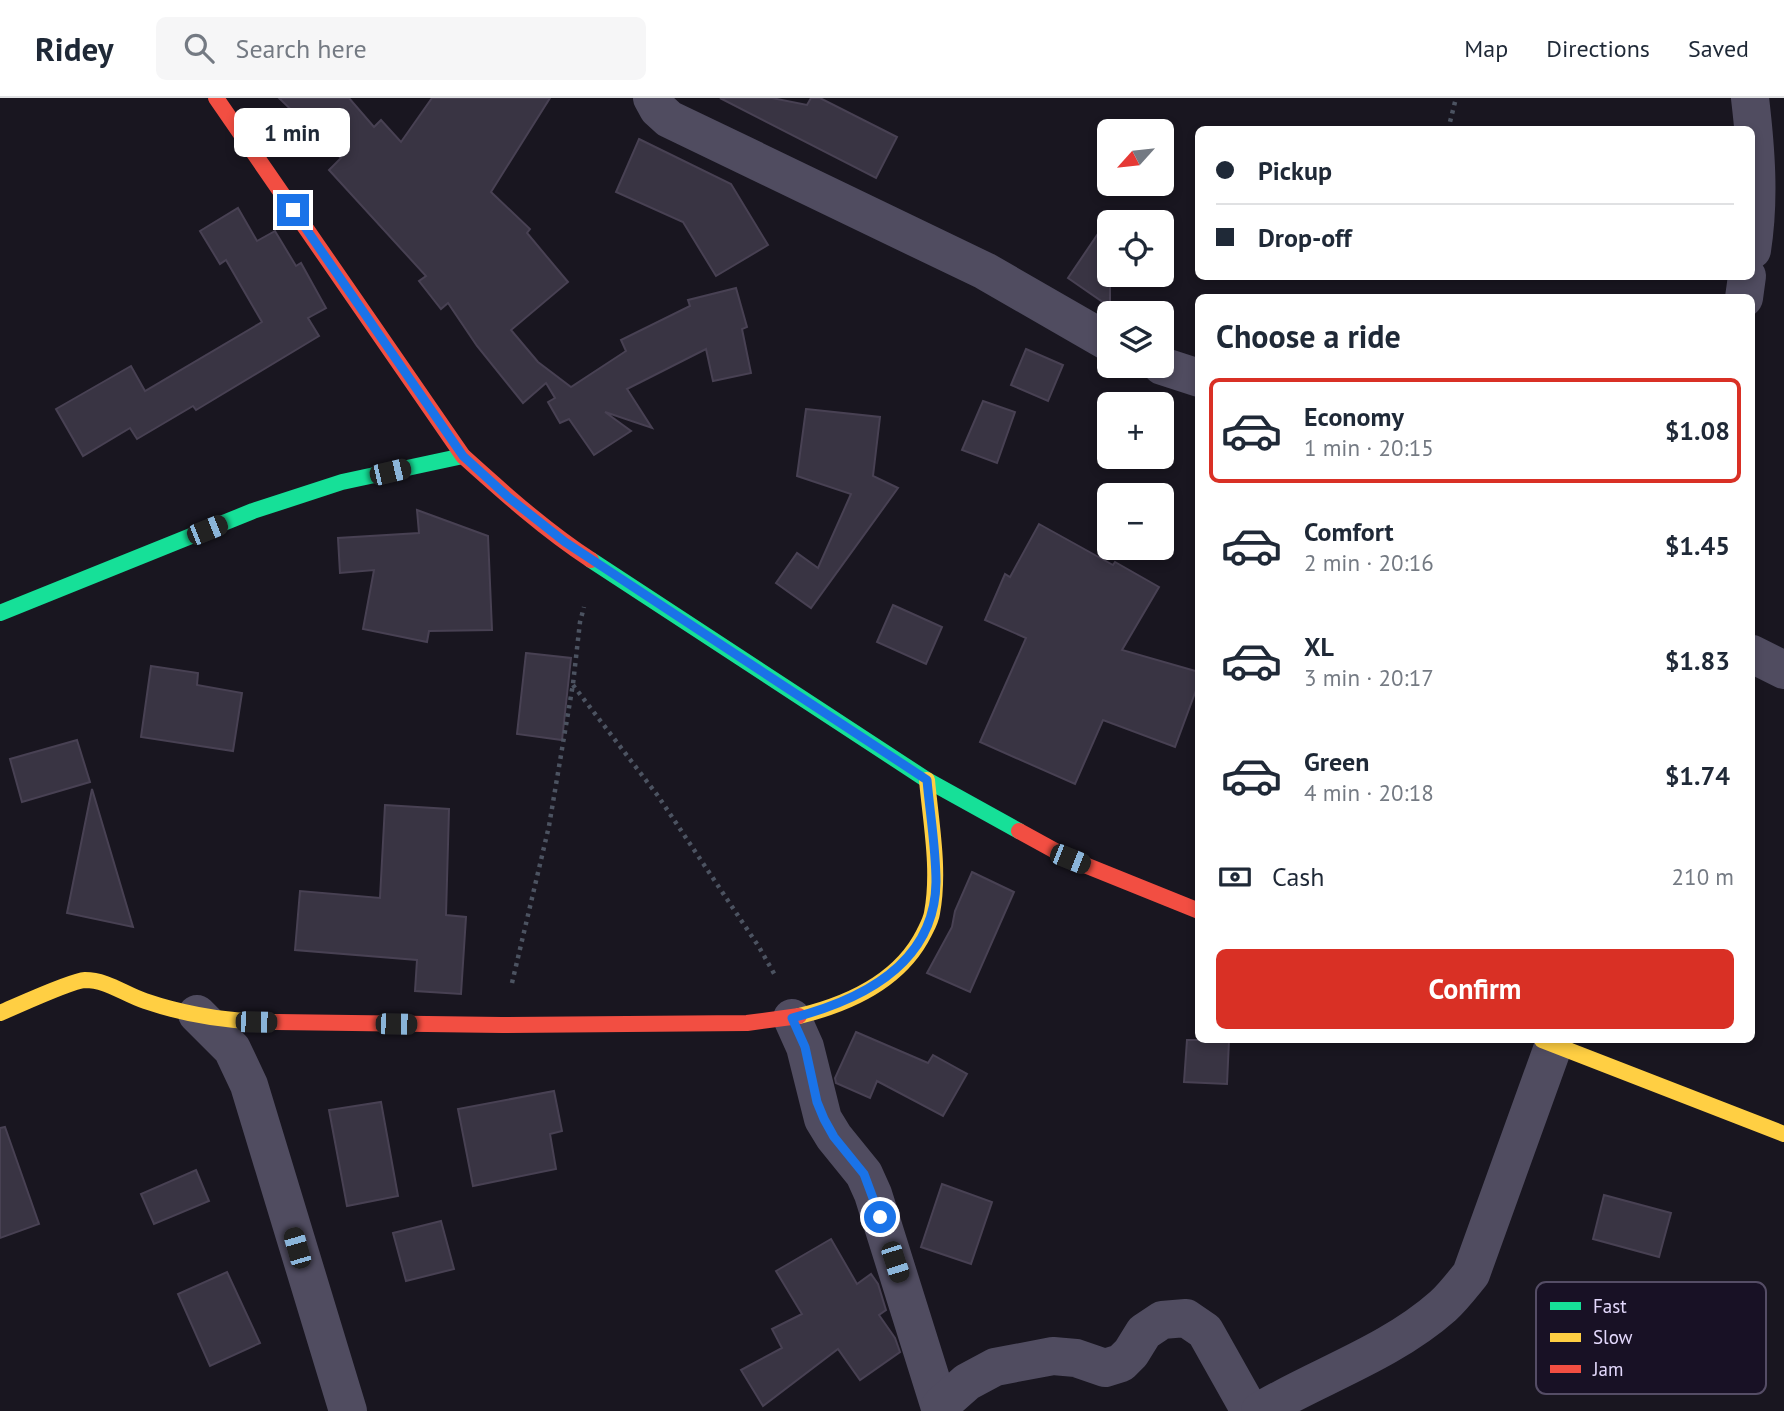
<!DOCTYPE html>
<meta charset="utf-8">
<style>
:root{--surface:#fff;--page:#f6f6f7;--text:#1f2937;--muted:#747a83;--line:#e0e1e3;--accent:#d93025}
body{margin:0;font-family:"PT Sans",sans-serif;background:var(--page);color:var(--text);height:100vh;display:flex;flex-direction:column;font-size:26px;white-space:nowrap}
*{box-sizing:border-box;margin:0}
p{font-size:23px;color:var(--muted)}
.icon{flex:none;width:38px;height:38px;fill:none;stroke:currentColor;stroke-width:2;stroke-linecap:round;stroke-linejoin:round}
.map{position:relative;flex:1;overflow:hidden}
.drawer{position:absolute;left:1195px;top:196px;width:560px;height:749px;display:flex;flex-direction:column;background:var(--surface);border-radius:10px;box-shadow:0 4px 10px #0003}
.drawer>*{flex:none}
.top-card{position:absolute;left:1195px;top:28px;width:560px;height:154px;border-radius:10px;box-shadow:0 4px 10px #0003;display:grid;align-content:center;height:154px;padding:0 21px;background:var(--surface)}
.needle{width:46px;rotate:243deg}
.tools{position:absolute;left:1097px;top:21px;display:grid;gap:14px}
.tools a{display:grid;place-items:center;width:77px;height:77px;border-radius:10px;background:var(--surface);box-shadow:0 4px 10px #0003;font-size:35px}
.end{position:absolute;width:32px;height:32px;margin:-16px;border:9px solid #1a73e8;background:#fff;box-shadow:0 0 0 4px #fff}
.from{border-radius:50%}
.bubble{position:absolute;height:49px;border-radius:10px;background:var(--surface);box-shadow:0 4px 10px #0003;font-size:23px;font-weight:600;line-height:49px;text-align:center}
.car{position:absolute;width:21px;height:42px;margin:-21px -10px;border-radius:9px;box-shadow:0 0 5px 2px #0007;background:linear-gradient(#222 24%,#8ab4d8 0 40%,#222 0 76%,#8ab4d8 0 86%,#222 0)}
.top-card b{display:flex;align-items:center;gap:24px;height:66px;font-size:26px}
.top-card b+b{border-top:2px solid var(--line)}
.top-card i{width:18px;height:18px;background:var(--text)}
ul{padding:0;list-style:none}
li{display:flex;align-items:center;gap:21px;height:105px;margin:0 14px 10px;padding:0 7px;border:4px solid transparent;border-radius:10px}
li div{flex:1}
li b{display:block;font-size:26px}
li em{font-style:normal;font-weight:600}
li.active{border-color:var(--accent)}
li>.icon{width:63px;height:63px;stroke-width:1.5}
h2{padding:0 21px;font-size:32px;line-height:84px}
.pay{display:flex;align-items:center;gap:18px;height:77px;padding:0 21px;font-size:26px}
.pay p{margin-inline-start:auto}
.cta{display:flex;gap:14px;margin-top:auto;padding:14px 21px}
.cta a{flex:1;height:80px;border-radius:10px;background:var(--accent);color:#fff;font-size:28px;font-weight:600;line-height:80px;text-align:center}
header{display:flex;align-items:center;gap:42px;box-sizing:border-box;height:98px;padding:0 35px;background:var(--surface);border-bottom:2px solid var(--line)}
header strong{font-size:33px}
nav{display:flex;gap:38px;margin-inline-start:auto;font-size:24px}
.search{width:490px;height:63px;background:var(--page);display:flex;align-items:center;gap:18px;box-sizing:border-box;padding:0 24px;border-radius:10px;color:var(--muted);font-size:26px}
.map>svg:first-child{display:block}
.building{fill:#393443;stroke:#484153;stroke-width:2}
.lines{fill:none;stroke-linecap:round;stroke-linejoin:round}
.path{stroke:#4c5361;stroke-width:4.5;stroke-dasharray:3.5 5;stroke-linecap:butt}
.street{stroke:#504c60;stroke-width:38}
.fast{stroke:#16e098;stroke-width:16}
.slow{stroke:#ffcf43;stroke-width:16}
.jam{stroke:#f24e42;stroke-width:16}
.route{stroke:#1a73e8;stroke-width:9}
.key{fill:#181125;stroke:#554d66;stroke-width:2}
.key-label{font-size:19px;fill:#e3d8fc}
</style>
<header>
<strong>Ridey</strong>
<div class="search"><svg class="icon" aria-label="search" viewBox="0 0 24 24"><circle cx="10" cy="10" r="6"/><path d="M15 15l6 6"/></svg>Search here</div>
<nav><a>Map</a><a>Directions</a><a>Saved</a></nav>
</header>
<div class="map">
<svg width="1784" height="1313" viewBox="0 0 1784 1313">
<rect width="100%" height="100%" fill="#191620"/>
<g class="building">
<path d="M 279,0 L 349,0 L 374,29 L 381,22 L 401,44 L 432,0 L 550,0 L 491,94 L 530,131 L 527,135 L 568,184 L 511,232 L 538,264 L 571,289 L 626,253 L 621,242 L 690,208 L 688,202 L 736,190 L 747,229 L 742,231 L 751,275 L 713,283 L 706,251 L 627,291 L 652,330 L 605,314 L 631,333 L 594,357 L 569,321 L 560,325 L 548,304 L 555,300 L 546,285 L 523,305 L 477,248 L 448,205 L 441,211 L 419,183 L 426,178 L 329,72 L 341,60 Z"/>
<path d="M 720,0 L 772,0 L 807,7 L 811,0 L 820,0 L 897,39 L 876,80 Z"/>
<path d="M 639,41 L 731,86 L 768,147 L 716,178 L 683,124 L 616,94 Z"/>
<path d="M 238,110 L 257,143 L 275,133 L 296,168 L 301,165 L 326,210 L 308,220 L 319,238 L 196,312 L 193,308 L 137,341 L 130,330 L 83,358 L 56,311 L 131,268 L 145,293 L 262,224 L 226,162 L 220,166 L 200,133 Z"/>
<path d="M 1110,118 L 1110,209 L 1068,180 Z"/>
<path d="M 1026,251 L 1063,267 L 1048,303 L 1011,287 Z"/>
<path d="M 983,303 L 1015,314 L 997,365 L 962,352 Z"/>
<path d="M 806,311 L 880,319 L 873,378 L 898,390 L 811,510 L 776,485 L 797,455 L 818,470 L 851,396 L 797,378 Z"/>
<path d="M 417,412 L 488,438 L 492,532 L 429,533 L 427,544 L 363,531 L 374,472 L 340,475 L 338,440 L 419,435 Z"/>
<path d="M 1039,426 L 1113,467 L 1115,464 L 1159,489 L 1122,552 L 1199,574 L 1199,584 L 1175,649 L 1103,622 L 1075,686 L 980,644 L 1026,540 L 985,522 L 1005,476 L 1010,479 Z"/>
<path d="M 893,507 L 942,529 L 926,566 L 877,544 Z"/>
<path d="M 526,555 L 571,560 L 562,642 L 517,636 Z"/>
<path d="M 151,568 L 198,575 L 197,587 L 242,595 L 233,653 L 141,639 Z"/>
<path d="M 77,642 L 90,684 L 22,704 L 10,661 Z"/>
<path d="M 92,691 L 133,829 L 67,815 Z"/>
<path d="M 385,707 L 449,711 L 446,817 L 466,819 L 461,896 L 415,893 L 417,862 L 295,852 L 300,793 L 380,800 Z"/>
<path d="M 972,774 L 1014,794 L 970,894 L 927,875 L 952,829 L 955,813 Z"/>
<path d="M 856,934 L 928,965 L 933,957 L 967,976 L 943,1018 L 877,983 L 870,1000 L 836,985 L 835,980 Z"/>
<path d="M 1187,942 L 1229,942 L 1227,986 L 1184,984 Z"/>
<path d="M 554,993 L 562,1033 L 550,1036 L 556,1071 L 473,1088 L 458,1011 Z"/>
<path d="M 381,1004 L 398,1098 L 347,1108 L 329,1012 Z"/>
<path d="M 5,1029 L 39,1126 L 0,1140 L 0,1030 Z"/>
<path d="M 196,1072 L 209,1103 L 154,1126 L 141,1096 Z"/>
<path d="M 942,1086 L 992,1104 L 971,1166 L 921,1149 Z"/>
<path d="M 1604,1097 L 1671,1115 L 1659,1159 L 1593,1141 Z"/>
<path d="M 441,1123 L 454,1171 L 406,1183 L 393,1135 Z"/>
<path d="M 831,1141 L 857,1186 L 871,1176 L 878,1186 L 886,1212 L 879,1217 L 895,1240 L 900,1254 L 860,1282 L 838,1251 L 763,1308 L 741,1272 L 782,1250 L 772,1231 L 802,1216 L 776,1173 Z"/>
<path d="M 227,1174 L 260,1245 L 210,1268 L 178,1196 Z"/>
</g>
<g class="lines">
<g class="path">
<path d="M 1448,32 L 1456,0"/>
<path d="M 573,587 L 658,698 L 759,849 L 776,879"/>
<path d="M 512,885 L 549,728 L 573,586 L 580,524 L 584,509"/>
</g>
<g class="street">
<path d="M 652,0 L 658,11 L 669,21 L 985,173 L 1110,245"/>
<path d="M 1750,0 C 1756,51 1760,101 1752,152"/>
<path d="M 1744,200 L 1747,178"/>
<path d="M 1162,268 L 1199,280"/>
<path d="M 1752,556 L 1784,572"/>
<path d="M 197,916 L 232,951 L 249,987 L 348,1313"/>
<path d="M 792,920 L 805,949 L 823,1021 L 834,1039 L 864,1076 L 873,1096 L 941,1313"/>
<path d="M 940,1308 L 967,1284 L 995,1269 L 1053,1258 L 1076,1260 L 1105,1270 L 1121,1265 L 1131,1255 L 1144,1234 L 1162,1222 L 1186,1220 L 1205,1233 L 1250,1313"/>
<path d="M 1260,1313 C 1319,1278 1390,1255 1443,1208 C 1453,1199 1462,1187 1471,1176 L 1554,946"/>
</g>
<g class="fast">
<path d="M 591,462 L 927,682 L 1019,733"/>
<path d="M 0,515 L 253,413 L 342,384 L 463,358"/>
</g>
<g class="slow">
<path d="M 0,915 C 17,908 70,883 85,882 C 107,882 124,896 145,903 C 186,917 234,924 277,924"/>
<path d="M 799,918 C 849,906 900,883 924,835 C 927,829 931,822 932,815 C 940,772 931,726 927,682"/>
<path d="M 1542,942 L 1784,1036"/>
</g>
<g class="jam">
<path d="M 216,0 L 463,358 C 504,395 545,432 591,462"/>
<path d="M 1019,733 L 1070,761 L 1199,813"/>
<path d="M 277,924 L 502,927 L 747,925 L 799,918"/>
</g>
</g>
<g class="lines">
<path class="route" d="M 293,112 L 463,358 L 508,399 L 565,444 L 927,682 C 930,716 936,751 936,784 C 935,866 862,902 792,920 L 805,949 L 817,1004 L 824,1021 L 834,1039 L 864,1076 L 880,1119"/>
</g>
<rect x="1536" y="1184" width="230" height="112" rx="10" class="key"/>
<rect x="1550" y="1204" width="31" height="8" fill="#16e098"/>
<rect x="1550" y="1235" width="31" height="9" fill="#ffcf43"/>
<rect x="1550" y="1267" width="31" height="8" fill="#f24e42"/>
<g class="key-label">
<text x="1593" y="1215">Fast</text>
<text x="1593" y="1246">Slow</text>
<text x="1593" y="1278">Jam</text>
</g>
</svg>
<div class="tools">
<a><svg class="needle" viewBox="-14 -14 28 28"><path d="M0-13l5 13h-10z" fill="#e53935"/><path d="M0 13l5-13h-10z" fill="#747a83"/></svg></a>
<a><svg class="icon" aria-label="locate" viewBox="0 0 24 24"><circle cx="12" cy="12" r="6"/><path d="M12 2v4M12 18v4M2 12h4M18 12h4"/></svg></a>
<a><svg class="icon" aria-label="layers" viewBox="0 0 24 24"><path d="M12 4l9 5-9 5-9-5zM3 14l9 5 9-5"/></svg></a>
<a>+</a>
<a>−</a>
</div>
<i class="end from" style="left:880px;top:1119px"></i>
<i class="end" style="left:293px;top:112px"></i>
<div class="bubble" style="left:234px;top:10px;width:116px">1 min</div>
<i class="car" style="left:390px;top:374px;rotate:77deg"></i>
<i class="car" style="left:207px;top:432px;rotate:68deg"></i>
<i class="car" style="left:1070px;top:761px;rotate:112deg"></i>
<i class="car" style="left:256px;top:924px;rotate:91deg"></i>
<i class="car" style="left:396px;top:926px;rotate:91deg"></i>
<i class="car" style="left:297px;top:1150px;rotate:344deg"></i>
<i class="car" style="left:895px;top:1164px;rotate:162deg"></i>
<div class="top-card">
<b><i class="from"></i>Pickup</b>
<b><i></i>Drop-off</b>
</div>
<section class="drawer">
<h2>Choose a ride</h2>
<ul>
<li class="active"><svg class="icon" aria-label="car" viewBox="0 0 24 24"><path d="M5 17H2v-5l4-1 3-4h7l3 4 3 1v5h-3M9 17h6M6 11h13"/><circle cx="7" cy="17" r="2"/><circle cx="17" cy="17" r="2"/></svg><div><b>Economy</b><p>1 min · 20:15</p></div><em>$1.08</em></li>
<li><svg class="icon" aria-label="car" viewBox="0 0 24 24"><path d="M5 17H2v-5l4-1 3-4h7l3 4 3 1v5h-3M9 17h6M6 11h13"/><circle cx="7" cy="17" r="2"/><circle cx="17" cy="17" r="2"/></svg><div><b>Comfort</b><p>2 min · 20:16</p></div><em>$1.45</em></li>
<li><svg class="icon" aria-label="car" viewBox="0 0 24 24"><path d="M5 17H2v-5l4-1 3-4h7l3 4 3 1v5h-3M9 17h6M6 11h13"/><circle cx="7" cy="17" r="2"/><circle cx="17" cy="17" r="2"/></svg><div><b>XL</b><p>3 min · 20:17</p></div><em>$1.83</em></li>
<li><svg class="icon" aria-label="car" viewBox="0 0 24 24"><path d="M5 17H2v-5l4-1 3-4h7l3 4 3 1v5h-3M9 17h6M6 11h13"/><circle cx="7" cy="17" r="2"/><circle cx="17" cy="17" r="2"/></svg><div><b>Green</b><p>4 min · 20:18</p></div><em>$1.74</em></li>
</ul>
<div class="pay"><svg class="icon" aria-label="cash" viewBox="0 0 24 24"><path d="M3 7h18v10H3z"/><circle cx="12" cy="12" r="2"/></svg>Cash<p>210 m</p></div>
<div class="cta"><a>Confirm</a></div>
</section>
</div>
